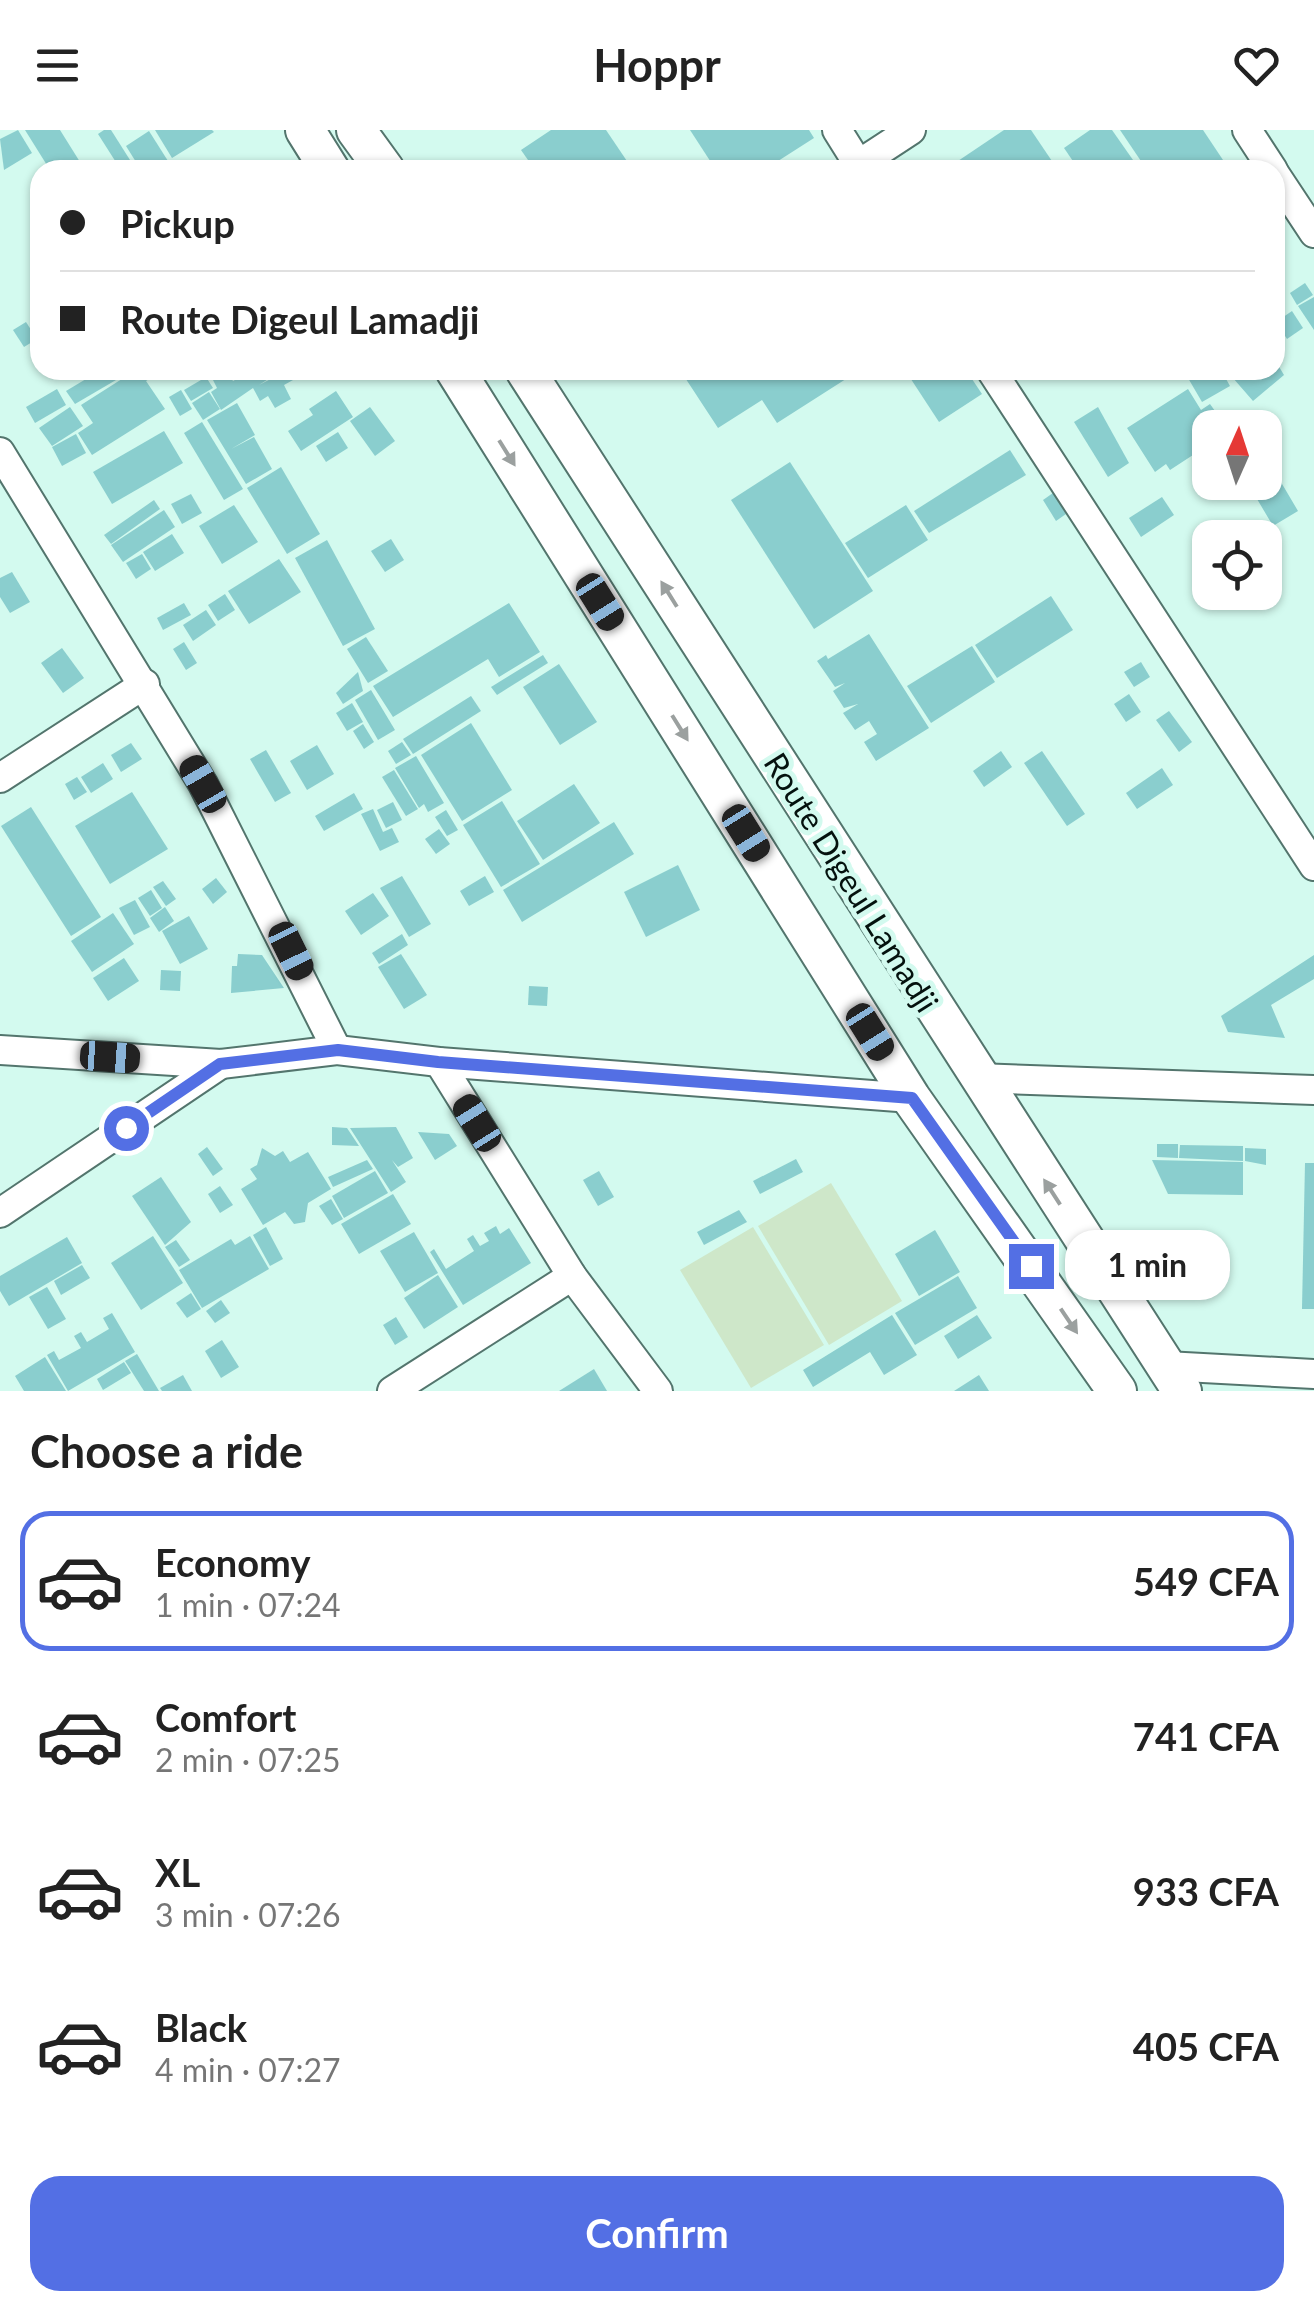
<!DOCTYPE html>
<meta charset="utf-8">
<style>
:root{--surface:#fff;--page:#f2f2f2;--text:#222;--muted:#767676;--line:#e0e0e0;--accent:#536fe4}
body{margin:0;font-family:Lato,sans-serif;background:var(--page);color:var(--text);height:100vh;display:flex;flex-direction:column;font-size:38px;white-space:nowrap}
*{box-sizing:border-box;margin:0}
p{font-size:32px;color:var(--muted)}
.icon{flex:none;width:55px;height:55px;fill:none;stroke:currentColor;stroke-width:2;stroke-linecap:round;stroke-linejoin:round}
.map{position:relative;height:1261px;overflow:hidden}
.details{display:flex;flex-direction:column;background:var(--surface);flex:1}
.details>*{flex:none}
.guide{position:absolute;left:30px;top:30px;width:1255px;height:220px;border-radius:30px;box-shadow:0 2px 8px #0004;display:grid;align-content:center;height:220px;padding:0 30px;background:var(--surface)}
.needle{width:65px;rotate:3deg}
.tools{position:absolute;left:1192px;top:280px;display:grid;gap:20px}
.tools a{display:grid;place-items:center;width:90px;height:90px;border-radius:20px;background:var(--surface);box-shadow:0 2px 8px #0004;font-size:50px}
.end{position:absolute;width:45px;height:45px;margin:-22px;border:12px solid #536fe4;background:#fff;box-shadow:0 0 0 5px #fff}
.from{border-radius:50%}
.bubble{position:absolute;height:70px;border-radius:30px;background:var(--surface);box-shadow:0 2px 8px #0004;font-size:32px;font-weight:700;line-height:70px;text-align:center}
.car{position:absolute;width:30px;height:60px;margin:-30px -15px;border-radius:12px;box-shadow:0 0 8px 2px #0007;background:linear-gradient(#222 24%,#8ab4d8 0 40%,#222 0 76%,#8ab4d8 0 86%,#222 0)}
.guide b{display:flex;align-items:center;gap:35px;height:95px;font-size:38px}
.guide b+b{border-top:2px solid var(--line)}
.guide i{width:25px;height:25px;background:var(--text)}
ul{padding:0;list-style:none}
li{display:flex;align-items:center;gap:30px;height:140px;margin:0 20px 15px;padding:0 10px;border:5px solid transparent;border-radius:30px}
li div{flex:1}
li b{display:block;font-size:38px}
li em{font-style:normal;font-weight:700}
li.active{border-color:var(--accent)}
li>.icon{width:90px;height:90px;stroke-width:1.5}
h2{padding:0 30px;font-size:45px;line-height:120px}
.primary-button{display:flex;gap:20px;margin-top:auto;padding:20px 30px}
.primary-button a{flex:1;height:115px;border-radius:30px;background:var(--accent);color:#fff;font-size:40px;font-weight:700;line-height:115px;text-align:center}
header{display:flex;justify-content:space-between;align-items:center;height:130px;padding:0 30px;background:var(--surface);font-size:45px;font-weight:700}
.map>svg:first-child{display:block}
.green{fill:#cee7c9}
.building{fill:#8acece}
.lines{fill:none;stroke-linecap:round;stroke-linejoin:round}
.minor-casing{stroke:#53756d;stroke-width:32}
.secondary-casing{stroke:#53756d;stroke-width:42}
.minor{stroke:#fff;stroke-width:28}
.secondary{stroke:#fff;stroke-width:38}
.oneway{fill:#9ba09f}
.route{stroke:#536fe4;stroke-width:12}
.labels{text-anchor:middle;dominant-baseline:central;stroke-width:10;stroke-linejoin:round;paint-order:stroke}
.street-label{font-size:32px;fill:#04110e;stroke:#d3faef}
</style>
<header><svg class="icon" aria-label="menu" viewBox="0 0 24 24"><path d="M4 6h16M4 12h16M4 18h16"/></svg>Hoppr<svg class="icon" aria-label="heart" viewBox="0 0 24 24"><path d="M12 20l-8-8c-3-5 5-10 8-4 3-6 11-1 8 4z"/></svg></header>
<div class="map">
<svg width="1314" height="1261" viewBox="0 0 1314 1261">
<rect width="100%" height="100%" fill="#d3faef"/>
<g class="green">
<path d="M 831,1053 L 902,1171 L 829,1215 L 758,1096 Z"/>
<path d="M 753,1097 L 824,1215 L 751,1258 L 680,1140 Z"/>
</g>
<g class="building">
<path d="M 18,0 L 32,23 L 4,40 L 0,9 Z"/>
<path d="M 25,0 L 60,0 L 85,40 L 50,40 Z"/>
<path d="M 104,0 L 111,0 L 130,30 L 119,37 L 98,4 Z"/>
<path d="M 155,0 L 212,0 L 214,2 L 172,28 Z"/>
<path d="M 551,0 L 606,0 L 633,40 L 535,40 L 521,20 Z"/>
<path d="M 690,0 L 809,0 L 814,8 L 764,40 L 716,40 Z"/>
<path d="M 1004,0 L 1031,0 L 1058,40 L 955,40 L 952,35 Z"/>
<path d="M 1090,0 L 1112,0 L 1140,40 L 1079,40 L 1064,18 Z"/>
<path d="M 1120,0 L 1203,0 L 1227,36 L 1220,40 L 1147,40 Z"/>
<path d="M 149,1 L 168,31 L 155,40 L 141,40 L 126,16 Z"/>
<path d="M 1305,153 L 1313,165 L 1297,175 L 1290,163 Z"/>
<path d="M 1314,167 L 1314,200 L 1298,176 Z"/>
<path d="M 1292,181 L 1303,198 L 1287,209 L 1276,192 Z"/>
<path d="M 26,192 L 37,209 L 24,217 L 13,200 Z"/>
<path d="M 1275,230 L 1284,245 L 1253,271 L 1226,240 L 1275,240 Z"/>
<path d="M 101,240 L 110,240 L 116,250 L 75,274 L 66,261 Z"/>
<path d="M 136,240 L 164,240 L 146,251 L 165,279 L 92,325 L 78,303 L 93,293 L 81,275 Z"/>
<path d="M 253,240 L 265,240 L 270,248 L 259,255 L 288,240 L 293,250 L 284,255 L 291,269 L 275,278 L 268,266 L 260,271 L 253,258 L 221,280 L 211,262 L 217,258 L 213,250 L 228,242 L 233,251 Z"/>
<path d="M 680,240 L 860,240 L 777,293 L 762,270 L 718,298 Z"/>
<path d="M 905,240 L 966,240 L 982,264 L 939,292 Z"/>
<path d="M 1202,240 L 1221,240 L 1230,256 L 1202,272 L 1188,248 Z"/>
<path d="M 206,247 L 213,258 L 191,271 L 184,260 Z"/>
<path d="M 57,259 L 66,275 L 35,293 L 26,277 Z"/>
<path d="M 1188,259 L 1201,280 L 1210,274 L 1225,295 L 1210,298 L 1210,325 L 1193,325 L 1170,340 L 1166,334 L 1155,342 L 1127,298 Z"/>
<path d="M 181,260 L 192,279 L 180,286 L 169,267 Z"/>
<path d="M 336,261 L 353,287 L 301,321 L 288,301 L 313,285 L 309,279 Z"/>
<path d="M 209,262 L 220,279 L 203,290 L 192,273 Z"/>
<path d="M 237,273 L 255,305 L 231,319 L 254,307 L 272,339 L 246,354 L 207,290 Z"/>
<path d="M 70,277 L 83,296 L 52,316 L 39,298 Z"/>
<path d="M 370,277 L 395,311 L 375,326 L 350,291 Z"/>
<path d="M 1098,277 L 1129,333 L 1108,347 L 1074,292 Z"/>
<path d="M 202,292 L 243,359 L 224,370 L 184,303 Z"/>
<path d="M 164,301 L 183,333 L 112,374 L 93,342 Z"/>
<path d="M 338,302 L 348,318 L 326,332 L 316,316 Z"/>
<path d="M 76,304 L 86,323 L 62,336 L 52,317 Z"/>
<path d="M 1010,320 L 1026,345 L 929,403 L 914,381 Z"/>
<path d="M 1265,325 L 1298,381 L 1273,396 L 1247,352 L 1265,352 Z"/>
<path d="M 790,332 L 873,461 L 814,499 L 731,370 Z"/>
<path d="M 281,337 L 320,404 L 287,424 L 247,358 Z"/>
<path d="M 1053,363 L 1066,384 L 1056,391 L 1043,370 Z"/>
<path d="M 191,364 L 202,383 L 182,394 L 171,374 Z"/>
<path d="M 1162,367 L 1174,385 L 1141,407 L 1129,388 Z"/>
<path d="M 154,370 L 160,379 L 111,414 L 104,405 Z"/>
<path d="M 234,375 L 258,412 L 222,434 L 199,396 Z"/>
<path d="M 906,375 L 928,410 L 868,448 L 845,413 Z"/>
<path d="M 164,380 L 175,397 L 123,432 L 111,415 Z"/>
<path d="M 172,404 L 184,423 L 155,441 L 143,422 Z"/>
<path d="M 391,409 L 404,430 L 385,442 L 371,421 Z"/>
<path d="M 327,410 L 375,499 L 343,516 L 295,428 Z"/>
<path d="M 142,424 L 151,439 L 136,449 L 126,433 Z"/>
<path d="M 279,429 L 301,462 L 249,494 L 228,461 Z"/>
<path d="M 12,442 L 30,472 L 10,483 L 0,467 L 0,448 Z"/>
<path d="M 225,464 L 235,480 L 218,491 L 208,475 Z"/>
<path d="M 1051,466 L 1073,500 L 997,548 L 975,515 Z"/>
<path d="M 184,473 L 191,485 L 163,500 L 157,488 Z"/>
<path d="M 509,473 L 540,522 L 499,547 L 488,529 L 393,587 L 373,556 Z"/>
<path d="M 206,480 L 216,495 L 193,511 L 183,495 Z"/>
<path d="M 869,504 L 929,598 L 876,631 L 864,612 L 877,604 L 869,591 L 855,600 L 843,583 L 858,574 L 844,578 L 833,561 L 845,553 L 835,557 L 817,531 L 826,525 L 828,529 Z"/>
<path d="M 366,507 L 388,541 L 368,553 L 347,519 Z"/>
<path d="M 184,512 L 197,533 L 186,540 L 173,519 Z"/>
<path d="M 972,516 L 995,552 L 931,593 L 907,556 Z"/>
<path d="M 62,518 L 84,548 L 63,563 L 41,533 Z"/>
<path d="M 543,525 L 548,533 L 497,565 L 491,557 Z"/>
<path d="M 1141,532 L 1150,547 L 1134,557 L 1124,542 Z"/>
<path d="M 559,534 L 597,592 L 560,615 L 523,557 Z"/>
<path d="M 358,542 L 363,561 L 343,574 L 336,563 Z"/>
<path d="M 371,560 L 395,600 L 378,610 L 355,570 Z"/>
<path d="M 1129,564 L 1141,582 L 1126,592 L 1114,574 Z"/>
<path d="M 471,566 L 481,581 L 413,624 L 403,609 Z"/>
<path d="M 352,573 L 363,592 L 347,601 L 336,583 Z"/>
<path d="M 1169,581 L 1192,612 L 1179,622 L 1156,590 Z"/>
<path d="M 471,593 L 512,660 L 462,691 L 421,625 Z"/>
<path d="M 363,594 L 374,612 L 364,619 L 353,601 Z"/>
<path d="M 402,612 L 411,625 L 396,634 L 388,621 Z"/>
<path d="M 131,613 L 142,629 L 121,642 L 111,625 Z"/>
<path d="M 317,615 L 334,644 L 307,660 L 290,631 Z"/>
<path d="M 266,620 L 291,663 L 275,672 L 250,629 Z"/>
<path d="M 1001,621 L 1012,637 L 984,657 L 973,641 Z"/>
<path d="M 1042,621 L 1085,684 L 1067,696 L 1024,633 Z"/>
<path d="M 416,626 L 444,673 L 428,682 L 424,674 L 419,678 L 395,638 Z"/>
<path d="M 103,633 L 113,649 L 91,663 L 81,647 Z"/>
<path d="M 1162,638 L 1173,655 L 1137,679 L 1126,663 Z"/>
<path d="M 394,640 L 418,679 L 406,686 L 382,647 Z"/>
<path d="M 77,647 L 87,662 L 74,670 L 65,654 Z"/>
<path d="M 574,654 L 600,693 L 543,730 L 517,691 Z"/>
<path d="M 132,662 L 168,719 L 110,754 L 75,696 Z"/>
<path d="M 354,663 L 363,679 L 324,701 L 315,686 Z"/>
<path d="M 502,671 L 540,734 L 501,757 L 463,695 Z"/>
<path d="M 393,672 L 402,690 L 386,698 L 377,680 Z"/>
<path d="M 31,677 L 101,787 L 71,806 L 1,696 Z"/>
<path d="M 373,679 L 383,702 L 392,698 L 399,712 L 380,721 L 361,684 Z"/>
<path d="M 446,680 L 458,700 L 447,706 L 435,687 Z"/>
<path d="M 614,692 L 634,724 L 522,792 L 503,760 Z"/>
<path d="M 439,699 L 450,714 L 436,724 L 425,709 Z"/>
<path d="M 678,735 L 700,780 L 646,807 L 624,762 Z"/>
<path d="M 402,746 L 431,794 L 409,807 L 380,758 Z"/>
<path d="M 485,746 L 494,762 L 469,776 L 460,761 Z"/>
<path d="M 216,748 L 227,762 L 213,774 L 202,759 Z"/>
<path d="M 163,751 L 176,769 L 166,776 L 153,757 Z"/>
<path d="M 151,760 L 162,778 L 150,786 L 138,768 Z"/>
<path d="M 373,763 L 389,786 L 361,805 L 345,781 Z"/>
<path d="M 135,770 L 150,797 L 134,805 L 119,778 Z"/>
<path d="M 165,777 L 174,791 L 159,802 L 150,788 Z"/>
<path d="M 113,783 L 134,814 L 92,842 L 71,811 Z"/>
<path d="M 189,786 L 208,819 L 180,834 L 162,801 Z"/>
<path d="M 402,804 L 408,815 L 379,834 L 372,823 Z"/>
<path d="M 238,824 L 262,825 L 284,858 L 231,863 L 232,836 L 237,836 Z"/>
<path d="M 401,824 L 427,865 L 404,879 L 378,837 Z"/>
<path d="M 1314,825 L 1314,849 L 1271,875 L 1285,908 L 1228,902 L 1221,886 Z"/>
<path d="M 124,828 L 139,851 L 108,871 L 93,848 Z"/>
<path d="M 161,840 L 181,841 L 180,861 L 160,860 Z"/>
<path d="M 529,856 L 548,857 L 547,876 L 528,875 Z"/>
<path d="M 332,997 L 347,998 L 359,1016 L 332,1015 Z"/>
<path d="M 396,997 L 413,1028 L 398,1037 L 392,1030 L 406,1052 L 391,1062 L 350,998 Z"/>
<path d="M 418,1002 L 449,1004 L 457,1016 L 435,1030 Z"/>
<path d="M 1157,1014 L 1178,1014 L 1178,1028 L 1157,1027 Z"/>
<path d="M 1180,1015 L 1243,1016 L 1243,1031 L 1179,1028 Z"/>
<path d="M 207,1017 L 223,1039 L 213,1046 L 198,1024 Z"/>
<path d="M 262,1018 L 275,1026 L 283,1021 L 290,1032 L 308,1022 L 331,1059 L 308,1073 L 305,1092 L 294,1094 L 285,1082 L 263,1095 L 241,1059 L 257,1049 L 250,1039 L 257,1035 Z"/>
<path d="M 1245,1018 L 1266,1019 L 1266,1035 L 1245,1031 Z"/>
<path d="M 796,1029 L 803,1042 L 760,1064 L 753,1051 Z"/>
<path d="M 367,1030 L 373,1039 L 333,1057 L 328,1047 Z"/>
<path d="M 1152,1030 L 1243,1032 L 1243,1065 L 1168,1064 Z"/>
<path d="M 1305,1033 L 1314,1033 L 1314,1179 L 1302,1179 Z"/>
<path d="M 375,1041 L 388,1063 L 344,1088 L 332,1066 Z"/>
<path d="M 599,1041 L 614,1067 L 598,1076 L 583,1050 Z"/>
<path d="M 161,1047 L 191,1092 L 165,1115 L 132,1066 Z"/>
<path d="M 220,1056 L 233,1075 L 220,1083 L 208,1064 Z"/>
<path d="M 393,1064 L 411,1094 L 359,1124 L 341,1094 Z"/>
<path d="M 331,1069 L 343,1089 L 332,1095 L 319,1076 Z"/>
<path d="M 739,1080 L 747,1092 L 704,1115 L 697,1102 Z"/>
<path d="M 496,1096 L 500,1104 L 509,1098 L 531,1133 L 463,1175 L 430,1122 L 434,1119 L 446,1139 L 474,1121 L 467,1109 L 473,1105 L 480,1116 L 489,1111 L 484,1103 Z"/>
<path d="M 266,1097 L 283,1129 L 270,1136 L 253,1105 Z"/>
<path d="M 935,1100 L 960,1142 L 919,1166 L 895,1124 Z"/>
<path d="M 414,1102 L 438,1143 L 405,1162 L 380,1121 Z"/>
<path d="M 153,1106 L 183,1153 L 141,1180 L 111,1133 Z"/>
<path d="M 250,1106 L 269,1139 L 202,1178 L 179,1140 L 231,1109 L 235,1115 Z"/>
<path d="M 67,1107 L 82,1133 L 9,1176 L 0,1161 L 0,1146 Z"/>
<path d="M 176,1110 L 190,1130 L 179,1137 L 165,1117 Z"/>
<path d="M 82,1135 L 90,1148 L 61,1165 L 54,1151 Z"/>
<path d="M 438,1145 L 458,1177 L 424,1199 L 404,1168 Z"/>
<path d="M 958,1146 L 977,1178 L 915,1215 L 895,1183 Z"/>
<path d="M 47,1157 L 66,1189 L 48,1199 L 29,1167 Z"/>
<path d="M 191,1163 L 201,1179 L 187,1188 L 176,1173 Z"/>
<path d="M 221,1170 L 230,1183 L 215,1193 L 206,1181 Z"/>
<path d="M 112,1183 L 135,1222 L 68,1261 L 47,1225 L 54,1221 L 59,1230 L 81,1218 L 74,1206 L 81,1202 L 87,1212 L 109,1199 L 103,1188 Z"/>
<path d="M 892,1185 L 917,1225 L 884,1245 L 870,1222 L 813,1257 L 803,1240 Z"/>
<path d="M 977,1185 L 992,1208 L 958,1229 L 944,1206 Z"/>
<path d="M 396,1187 L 408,1207 L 395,1215 L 383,1195 Z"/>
<path d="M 222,1210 L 239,1237 L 221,1248 L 205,1221 Z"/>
<path d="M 137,1224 L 159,1261 L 144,1261 L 125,1231 Z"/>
<path d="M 45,1227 L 66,1261 L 24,1261 L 15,1246 Z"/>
<path d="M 124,1232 L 131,1243 L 103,1260 L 97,1249 Z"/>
<path d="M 594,1239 L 607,1261 L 559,1261 Z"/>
<path d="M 183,1245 L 192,1261 L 162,1261 L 160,1258 Z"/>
<path d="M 979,1245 L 989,1261 L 954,1261 Z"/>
</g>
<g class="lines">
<defs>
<g id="minor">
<path d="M 837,0 L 862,40"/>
<path d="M 1247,0 L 1273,40"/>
<path d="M 850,40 L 911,0"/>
<path d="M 1275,44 L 1314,103"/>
<path d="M 991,240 L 1314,736"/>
<path d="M 0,322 L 203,654 L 337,920"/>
<path d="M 0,648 L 145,554"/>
<path d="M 0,920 L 221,934 L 337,920 L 439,932 L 911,968"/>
<path d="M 439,932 L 572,1146 L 658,1261"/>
<path d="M 977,948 L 1314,960"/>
<path d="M 0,1083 L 221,934"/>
<path d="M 1166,1236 L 1314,1244"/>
<path d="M 392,1261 L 572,1146"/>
</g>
<g id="secondary">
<path d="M 305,0 L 330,40"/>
<path d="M 356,0 L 385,40"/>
<path d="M 455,240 L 911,968 L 1117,1261"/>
<path d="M 525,240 L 1182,1261"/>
</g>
</defs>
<use href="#minor" class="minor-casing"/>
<use href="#secondary" class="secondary-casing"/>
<use href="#minor" class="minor"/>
<use href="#secondary" class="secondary"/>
</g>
<defs><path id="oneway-solid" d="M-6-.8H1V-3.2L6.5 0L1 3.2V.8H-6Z" transform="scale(2.5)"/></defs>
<g class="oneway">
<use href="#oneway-solid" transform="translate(507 323) rotate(58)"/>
<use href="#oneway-solid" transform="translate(669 464) rotate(-122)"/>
<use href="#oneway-solid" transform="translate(680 598) rotate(58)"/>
<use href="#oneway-solid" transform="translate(1052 1062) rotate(-123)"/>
<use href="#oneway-solid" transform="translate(1069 1191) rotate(56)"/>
</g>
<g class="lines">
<path class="route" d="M 126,998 L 220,934 L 338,920 L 438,932 L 912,968 L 1031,1136"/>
</g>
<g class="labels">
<g class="street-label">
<text transform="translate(852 752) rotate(58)">Route Digeul Lamadji</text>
</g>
</g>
</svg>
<div class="tools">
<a><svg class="needle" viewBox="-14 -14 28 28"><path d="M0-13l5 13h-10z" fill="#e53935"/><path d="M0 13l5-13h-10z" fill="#767676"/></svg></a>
<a><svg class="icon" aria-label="locate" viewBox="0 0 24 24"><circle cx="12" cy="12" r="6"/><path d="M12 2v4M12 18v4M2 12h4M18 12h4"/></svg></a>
</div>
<i class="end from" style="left:126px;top:998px"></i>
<i class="end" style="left:1031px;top:1136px"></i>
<div class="bubble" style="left:1065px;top:1100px;width:165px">1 min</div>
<i class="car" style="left:600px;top:472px;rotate:148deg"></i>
<i class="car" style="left:203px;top:654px;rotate:330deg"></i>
<i class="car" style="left:746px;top:703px;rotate:148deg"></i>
<i class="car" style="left:291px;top:821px;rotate:154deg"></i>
<i class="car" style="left:870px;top:902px;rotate:148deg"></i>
<i class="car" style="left:110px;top:927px;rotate:94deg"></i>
<i class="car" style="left:477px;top:993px;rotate:328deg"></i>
<div class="guide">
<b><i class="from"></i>Pickup</b>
<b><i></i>Route Digeul Lamadji</b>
</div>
</div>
<section class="details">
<h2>Choose a ride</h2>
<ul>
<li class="active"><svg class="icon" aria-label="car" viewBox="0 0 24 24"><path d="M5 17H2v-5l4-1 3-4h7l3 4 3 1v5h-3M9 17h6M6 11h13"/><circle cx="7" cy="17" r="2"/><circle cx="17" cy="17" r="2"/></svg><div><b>Economy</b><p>1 min · 07:24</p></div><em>549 CFA</em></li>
<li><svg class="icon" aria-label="car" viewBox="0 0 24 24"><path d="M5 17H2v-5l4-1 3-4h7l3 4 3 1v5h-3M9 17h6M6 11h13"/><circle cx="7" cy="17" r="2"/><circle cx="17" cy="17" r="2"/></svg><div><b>Comfort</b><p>2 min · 07:25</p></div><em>741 CFA</em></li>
<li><svg class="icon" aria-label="car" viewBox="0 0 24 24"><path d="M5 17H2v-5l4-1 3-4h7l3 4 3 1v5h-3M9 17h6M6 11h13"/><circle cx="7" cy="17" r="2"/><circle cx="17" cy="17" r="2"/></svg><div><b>XL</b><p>3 min · 07:26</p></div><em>933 CFA</em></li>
<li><svg class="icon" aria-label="car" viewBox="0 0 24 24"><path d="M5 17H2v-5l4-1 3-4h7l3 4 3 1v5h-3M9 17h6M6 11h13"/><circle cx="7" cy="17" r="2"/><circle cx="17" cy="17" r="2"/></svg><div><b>Black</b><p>4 min · 07:27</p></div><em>405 CFA</em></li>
</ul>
<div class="primary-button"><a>Confirm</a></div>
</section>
